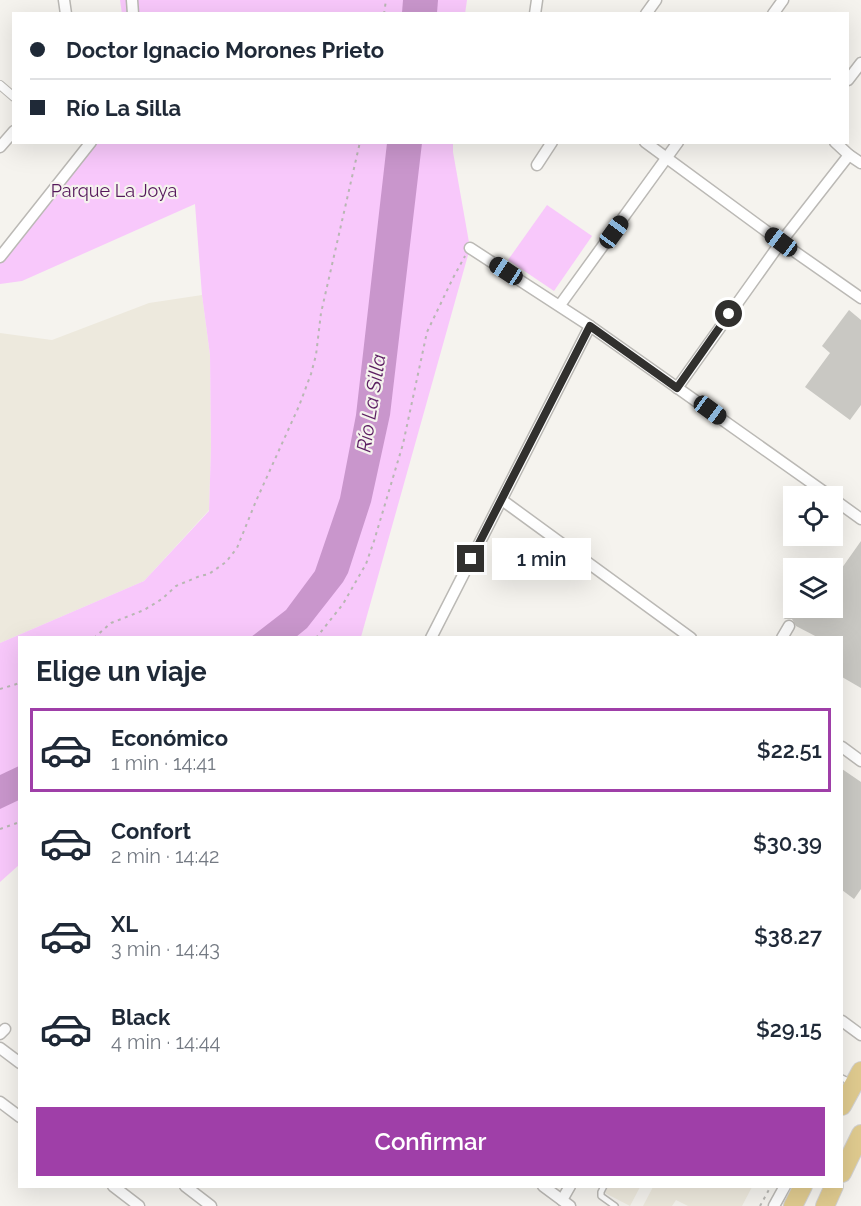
<!DOCTYPE html>
<html lang="es">
<meta charset="utf-8">
<style>
:root{--surface:#fff;--page:#f2f2f3;--text:#1f2937;--muted:#747a83;--line:#e0e1e3;--accent:#9f3fa8}
body{margin:0;font-family:Raleway,sans-serif;background:var(--page);color:var(--text);height:100vh;display:flex;flex-direction:column;font-size:22px;white-space:nowrap}
*{box-sizing:border-box;margin:0}
p{font-size:20px;color:var(--muted)}
.icon{flex:none;width:33px;height:33px;fill:none;stroke:currentColor;stroke-width:2;stroke-linecap:round;stroke-linejoin:round}
.map{position:relative;flex:1;overflow:hidden}
.details{position:absolute;left:18px;top:636px;width:825px;height:552px;display:flex;flex-direction:column;background:var(--surface);border-radius:0px;box-shadow:0 6px 24px #0002}
.details>*{flex:none}
.guide{position:absolute;left:12px;top:12px;width:837px;height:132px;border-radius:0px;box-shadow:0 6px 24px #0002;display:grid;align-content:center;height:132px;padding:0 18px;background:var(--surface)}
.buttons{position:absolute;left:783px;top:486px;display:grid;gap:12px}
.buttons a{display:grid;place-items:center;width:60px;height:60px;border-radius:0px;background:var(--surface);box-shadow:0 6px 24px #0002;font-size:30px}
.end{position:absolute;width:27px;height:27px;margin:-14px;border:8px solid #31302e;background:#fff;box-shadow:0 0 0 3px #fff}
.from{border-radius:50%}
.bubble{position:absolute;height:42px;border-radius:0px;background:var(--surface);box-shadow:0 6px 24px #0002;font-size:20px;font-weight:600;line-height:42px;text-align:center}
.car{position:absolute;width:18px;height:36px;margin:-18px -9px;border-radius:8px;box-shadow:0 0 4px 2px #0007;background:linear-gradient(#222 24%,#8ab4d8 0 40%,#222 0 76%,#8ab4d8 0 86%,#222 0)}
.guide b{display:flex;align-items:center;gap:21px;height:57px;font-size:22px}
.guide b+b{border-top:2px solid var(--line)}
.guide i{width:15px;height:15px;background:var(--text)}
ul{padding:0;list-style:none}
li{display:flex;align-items:center;gap:18px;height:84px;margin:0 12px 9px;padding:0 6px;border:3px solid transparent;border-radius:0px}
li div{flex:1}
li b{display:block;font-size:22px}
li em{font-style:normal;font-weight:600}
li.current{border-color:var(--accent)}
li>.icon{width:54px;height:54px;stroke-width:1.5}
h2{padding:0 18px;font-size:27px;line-height:72px}
.action{display:flex;gap:12px;margin-top:auto;padding:12px 18px}
.action a{flex:1;height:69px;border-radius:0px;background:var(--accent);color:#fff;font-size:24px;font-weight:600;line-height:69px;text-align:center}
.map>svg:first-child{display:block}
.built{fill:#ede9dd}
.green{fill:#f8c8fb}
.water{fill:#c996cc}
.building{fill:#c9c8c3}
.lines{fill:none;stroke-linecap:round;stroke-linejoin:round}
.service-casing{stroke:#bbb9b5;stroke-width:8}
.pedestrian-casing{stroke:#bbb9b5;stroke-width:10}
.minor-casing{stroke:#bbb9b5;stroke-width:13}
.primary-casing{stroke:#d2d1d1;stroke-width:20}
.path{stroke:#b8b7b3;stroke-width:2;stroke-dasharray:3 4.5;stroke-linecap:butt}
.service{stroke:#fff;stroke-width:5}
.pedestrian{stroke:#fff;stroke-width:8}
.minor{stroke:#fff;stroke-width:10}
.primary{stroke:#e0cb8f;stroke-width:18}
.route{stroke:#31302e;stroke-width:8}
.labels{text-anchor:middle;dominant-baseline:central;stroke-width:4.5;stroke-linejoin:round;paint-order:stroke}
.park-label{font-size:18px;fill:#55185b;stroke:#f5f3ee}
.water-label{font-size:20px;font-style:italic;fill:#5b1e61;stroke:#f5f3ee}
</style>
<div class="map">
<svg width="861" height="1206" viewBox="0 0 861 1206">
<rect width="100%" height="100%" fill="#f5f3ee"/>
<g class="built">
<path d="M 202,295 L 210,355 L 211,447 L 209,510 L 144,581 L 0,643 L 0,333 L 52,340 L 149,303 Z"/>
<path d="M 608,1187 L 608,1186 L 640,1187 L 630,1206 L 605,1193 Z"/>
<path d="M 653,1187 L 653,1186 L 752,1187 L 742,1206 L 688,1206 L 676,1200 L 672,1206 L 643,1206 Z"/>
</g>
<g class="green">
<path d="M 120,0 L 467,0 L 465,14 L 122,14 Z"/>
<path d="M 91,142 L 453,143 L 453,152 L 470,248 L 361,637 L 20,638 L 19,865 L 0,882 L 0,643 L 144,581 L 209,511 L 211,447 L 210,355 L 202,295 L 195,204 L 22,281 L 0,284 L 0,258 Z"/>
<path d="M 547,205 L 592,236 L 554,291 L 508,260 Z"/>
</g>
<g class="water">
<path d="M 403,0 L 438,0 L 437,13 L 402,13 Z"/>
<path d="M 387,143 L 422,143 L 390,415 L 371,502 L 348,573 L 343,582 L 307,628 L 296,637 L 251,637 L 286,610 L 315,571 L 340,498 L 356,415 Z"/>
<path d="M 19,766 L 19,800 L 0,809 L 0,775 Z"/>
</g>
<g class="building">
<path d="M 849,310 L 861,320 L 861,405 L 850,420 L 805,387 L 830,353 L 822,346 Z"/>
<path d="M 861,541 L 861,688 L 842,677 L 842,638 L 819,638 L 796,626 L 792,619 L 784,619 L 792,608 L 832,608 L 832,582 Z"/>
<path d="M 842,769 L 861,782 L 861,889 L 854,899 L 842,890 Z"/>
</g>
<g class="lines">
<defs>
<g id="service">
<path d="M 842,1078 L 852,1083"/>
<path d="M 604,1186 L 601,1192 L 601,1196 L 615,1206"/>
</g>
<path id="pedestrian" d="M 0,85 L 14,97"/>
<g id="minor">
<path d="M 64,0 L 66,14"/>
<path d="M 132,0 L 133,14"/>
<path d="M 535,14 L 537,0"/>
<path d="M 646,14 L 656,0"/>
<path d="M 773,14 L 783,0"/>
<path d="M 848,80 L 861,63"/>
<path d="M 645,142 L 781,242 L 861,298"/>
<path d="M 835,142 L 849,155 L 861,163"/>
<path d="M 0,147 L 14,131"/>
<path d="M 537,165 L 552,142"/>
<path d="M 470,248 L 590,326 L 830,496"/>
<path d="M 0,257 L 91,142"/>
<path d="M 560,305 L 678,142"/>
<path d="M 677,388 L 781,242 L 849,155"/>
<path d="M 832,498 L 861,519"/>
<path d="M 502,500 L 691,638"/>
<path d="M 431,638 L 590,326"/>
<path d="M 782,638 L 789,626"/>
<path d="M 842,747 L 861,761"/>
<path d="M 842,1021 L 861,1035"/>
<path d="M 0,1034 L 5,1029"/>
<path d="M 0,1048 L 20,1063"/>
<path d="M 0,1102 L 20,1117"/>
<path d="M 113,1186 L 139,1206"/>
<path d="M 185,1186 L 211,1206"/>
<path d="M 543,1186 L 570,1206"/>
<path d="M 562,1200 L 570,1186"/>
<path d="M 774,1206 L 785,1186"/>
</g>
<g id="primary">
<path d="M 842,1106 L 861,1071"/>
<path d="M 842,1173 L 861,1134"/>
<path d="M 793,1206 L 803,1186"/>
<path d="M 825,1206 L 834,1186"/>
</g>
</defs>
<use href="#service" class="service-casing"/>
<use href="#pedestrian" class="pedestrian-casing"/>
<use href="#minor" class="minor-casing"/>
<use href="#primary" class="primary-casing"/>
<g class="path">
<path d="M 384,14 L 386,0"/>
<path d="M 94,638 L 111,623 L 144,610 L 162,599 L 176,586 L 200,576 L 209,574 L 226,562 L 237,548 L 256,501 L 299,406 L 311,374 L 316,355 L 321,313 L 360,142"/>
<path d="M 316,638 L 343,604 L 366,564 L 374,541 L 403,444 L 427,332 L 453,278 L 465,256"/>
<path d="M 0,689 L 20,683"/>
<path d="M 0,829 L 20,822"/>
<path d="M 760,1206 L 771,1186"/>
</g>
<use href="#service" class="service"/>
<use href="#pedestrian" class="pedestrian"/>
<use href="#minor" class="minor"/>
<use href="#primary" class="primary"/>
</g>
<g class="lines">
<path class="route" d="M 471,559 L 590,326 L 677,388 L 729,314"/>
</g>
<g class="labels">
<g class="park-label">
<text x="114" y="190">Parque La Joya</text>
</g>
<g class="water-label">
<text transform="translate(371 403) rotate(-81)">Río La Silla</text>
</g>
</g>
</svg>
<div class="buttons">
<a><svg class="icon" aria-label="locate" viewBox="0 0 24 24"><circle cx="12" cy="12" r="6"/><path d="M12 2v4M12 18v4M2 12h4M18 12h4"/></svg></a>
<a><svg class="icon" aria-label="layers" viewBox="0 0 24 24"><path d="M12 4l9 5-9 5-9-5zM3 14l9 5 9-5"/></svg></a>
</div>
<i class="end from" style="left:729px;top:314px"></i>
<i class="end" style="left:471px;top:559px"></i>
<div class="bubble" style="left:492px;top:538px;width:99px">1 min</div>
<i class="car" style="left:614px;top:232px;rotate:36deg"></i>
<i class="car" style="left:781px;top:242px;rotate:307deg"></i>
<i class="car" style="left:506px;top:271px;rotate:303deg"></i>
<i class="car" style="left:710px;top:410px;rotate:126deg"></i>
<div class="guide">
<b><i class="from"></i>Doctor Ignacio Morones Prieto</b>
<b><i></i>Río La Silla</b>
</div>
<section class="details">
<h2>Elige un viaje</h2>
<ul>
<li class="current"><svg class="icon" aria-label="car" viewBox="0 0 24 24"><path d="M5 17H2v-5l4-1 3-4h7l3 4 3 1v5h-3M9 17h6M6 11h13"/><circle cx="7" cy="17" r="2"/><circle cx="17" cy="17" r="2"/></svg><div><b>Económico</b><p>1 min · 14:41</p></div><em>$22.51</em></li>
<li><svg class="icon" aria-label="car" viewBox="0 0 24 24"><path d="M5 17H2v-5l4-1 3-4h7l3 4 3 1v5h-3M9 17h6M6 11h13"/><circle cx="7" cy="17" r="2"/><circle cx="17" cy="17" r="2"/></svg><div><b>Confort</b><p>2 min · 14:42</p></div><em>$30.39</em></li>
<li><svg class="icon" aria-label="car" viewBox="0 0 24 24"><path d="M5 17H2v-5l4-1 3-4h7l3 4 3 1v5h-3M9 17h6M6 11h13"/><circle cx="7" cy="17" r="2"/><circle cx="17" cy="17" r="2"/></svg><div><b>XL</b><p>3 min · 14:43</p></div><em>$38.27</em></li>
<li><svg class="icon" aria-label="car" viewBox="0 0 24 24"><path d="M5 17H2v-5l4-1 3-4h7l3 4 3 1v5h-3M9 17h6M6 11h13"/><circle cx="7" cy="17" r="2"/><circle cx="17" cy="17" r="2"/></svg><div><b>Black</b><p>4 min · 14:44</p></div><em>$29.15</em></li>
</ul>
<div class="action"><a>Confirmar</a></div>
</section>
</div>
